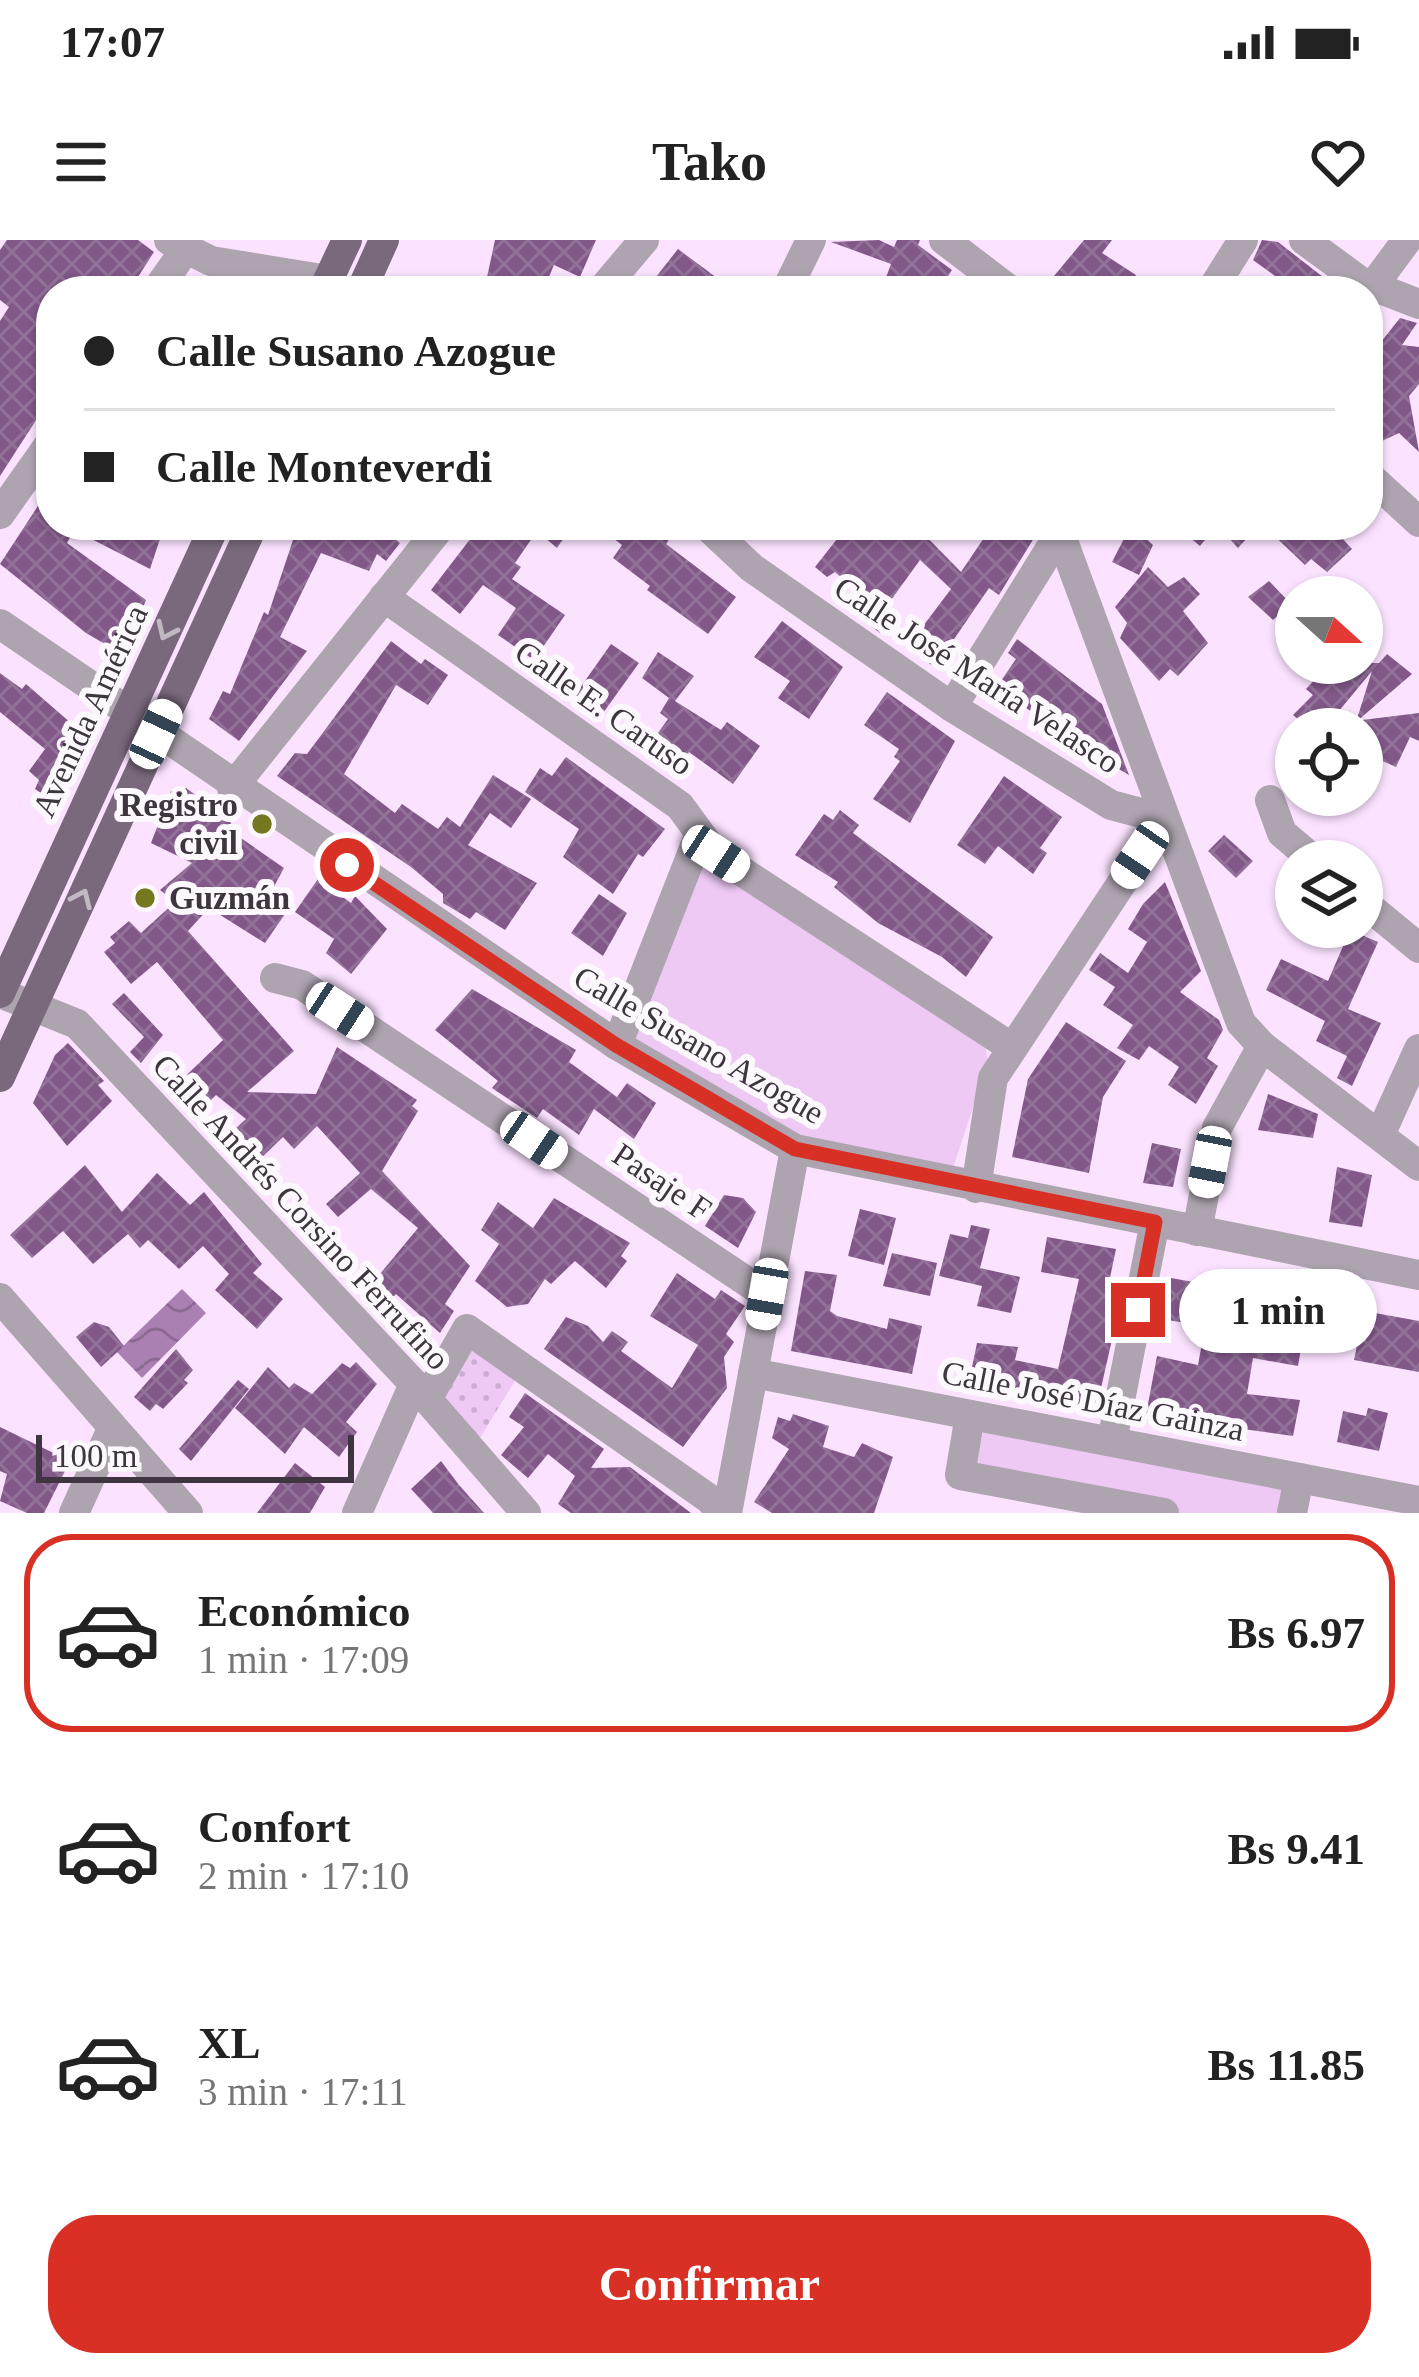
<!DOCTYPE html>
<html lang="es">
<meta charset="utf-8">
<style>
:root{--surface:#fff;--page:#f6f6f6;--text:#222;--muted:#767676;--line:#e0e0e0;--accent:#d93025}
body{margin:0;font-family:"Times New Roman",serif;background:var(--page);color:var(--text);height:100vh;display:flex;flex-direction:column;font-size:45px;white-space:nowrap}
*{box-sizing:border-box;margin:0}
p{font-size:39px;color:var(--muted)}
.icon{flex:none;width:66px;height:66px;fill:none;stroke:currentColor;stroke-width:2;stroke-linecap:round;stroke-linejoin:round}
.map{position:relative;height:1273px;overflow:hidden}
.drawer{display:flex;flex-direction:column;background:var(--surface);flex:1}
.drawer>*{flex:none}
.top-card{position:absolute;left:36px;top:36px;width:1347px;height:264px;border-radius:48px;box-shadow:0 3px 9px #0004;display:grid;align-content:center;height:264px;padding:0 48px;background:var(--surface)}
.needle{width:78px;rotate:111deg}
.tools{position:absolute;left:1275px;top:336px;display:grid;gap:24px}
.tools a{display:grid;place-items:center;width:108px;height:108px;border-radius:50%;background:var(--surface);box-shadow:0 3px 9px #0004;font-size:60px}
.scale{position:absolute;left:36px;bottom:30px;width:318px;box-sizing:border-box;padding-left:12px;border:6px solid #3f3540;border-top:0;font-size:33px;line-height:42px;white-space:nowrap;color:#3f3540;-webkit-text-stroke:9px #fdf8fd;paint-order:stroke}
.end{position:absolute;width:54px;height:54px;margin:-27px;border:15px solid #d93025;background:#fff;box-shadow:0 0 0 6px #fff}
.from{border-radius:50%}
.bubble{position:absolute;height:84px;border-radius:42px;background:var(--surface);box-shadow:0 3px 9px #0004;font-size:39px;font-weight:800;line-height:84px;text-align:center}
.car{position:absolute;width:36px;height:72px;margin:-36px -18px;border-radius:15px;box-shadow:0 0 9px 3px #0007;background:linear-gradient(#fff 24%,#345 0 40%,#fff 0 76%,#345 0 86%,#fff 0)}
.top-card b{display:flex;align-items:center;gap:42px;height:114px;font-size:45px}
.top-card b+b{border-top:3px solid var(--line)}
.top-card i{width:30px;height:30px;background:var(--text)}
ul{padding:21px 0 0;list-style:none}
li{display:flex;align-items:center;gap:36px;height:198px;margin:0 24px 18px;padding:0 24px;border:6px solid transparent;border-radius:48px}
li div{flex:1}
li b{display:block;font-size:45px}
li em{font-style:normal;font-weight:800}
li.selected{border-color:var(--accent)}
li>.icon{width:108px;height:108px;stroke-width:1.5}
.cta{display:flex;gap:24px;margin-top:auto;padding:24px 48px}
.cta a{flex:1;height:138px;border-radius:48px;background:var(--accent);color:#fff;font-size:48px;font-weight:800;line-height:138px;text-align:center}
.status{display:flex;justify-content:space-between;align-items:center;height:84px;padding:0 60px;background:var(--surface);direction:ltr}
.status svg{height:33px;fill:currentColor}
header{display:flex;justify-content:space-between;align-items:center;height:156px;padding:0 48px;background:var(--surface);font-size:54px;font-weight:800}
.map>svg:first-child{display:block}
.grass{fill:url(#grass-dots)}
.park{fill:#edc9f4}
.water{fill:url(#water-waves)}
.building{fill:url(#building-cross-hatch)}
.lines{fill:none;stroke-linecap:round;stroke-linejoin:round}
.minor{stroke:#aea4b0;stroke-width:30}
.major{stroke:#7a697d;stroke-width:30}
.oneway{stroke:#c2b8c3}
.route{stroke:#d93025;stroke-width:15}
.poi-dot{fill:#767820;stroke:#fdf8fd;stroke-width:4.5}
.labels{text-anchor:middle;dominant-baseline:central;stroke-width:12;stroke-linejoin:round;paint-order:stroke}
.street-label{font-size:33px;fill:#3f3540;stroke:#fdf8fd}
.poi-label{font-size:33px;font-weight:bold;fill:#3f3540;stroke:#fdf8fd;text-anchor:end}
</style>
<div class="status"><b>17:07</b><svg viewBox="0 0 49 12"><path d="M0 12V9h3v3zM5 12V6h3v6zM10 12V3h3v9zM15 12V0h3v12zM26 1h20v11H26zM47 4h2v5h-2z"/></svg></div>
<header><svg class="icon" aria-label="menu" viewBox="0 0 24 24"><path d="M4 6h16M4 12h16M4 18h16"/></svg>Tako<svg class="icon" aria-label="heart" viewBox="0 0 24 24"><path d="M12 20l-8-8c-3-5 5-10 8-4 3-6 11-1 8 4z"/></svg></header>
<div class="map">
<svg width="1419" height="1273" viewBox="0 0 1419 1273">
<defs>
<pattern id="grass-dots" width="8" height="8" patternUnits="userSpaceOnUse" patternTransform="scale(3)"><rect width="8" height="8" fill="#edc9f4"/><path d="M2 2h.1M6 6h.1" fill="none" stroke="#ccadd2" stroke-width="1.8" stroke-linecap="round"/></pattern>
<pattern id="water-waves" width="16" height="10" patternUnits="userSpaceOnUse" patternTransform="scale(3)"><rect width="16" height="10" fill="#aa7fb2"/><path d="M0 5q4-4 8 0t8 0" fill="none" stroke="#8c6992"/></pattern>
<pattern id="building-cross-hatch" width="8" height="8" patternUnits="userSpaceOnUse" patternTransform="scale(3)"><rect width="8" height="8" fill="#815888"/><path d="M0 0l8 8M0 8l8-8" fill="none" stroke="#927298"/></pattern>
</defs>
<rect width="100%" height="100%" fill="#fbe3ff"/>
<path class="grass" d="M 473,1105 L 518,1136 L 475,1206 L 449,1173 L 444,1153 Z"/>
<g class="park">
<path d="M 706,621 L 985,805 L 988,822 L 954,925 L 946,930 L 776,892 L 638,810 L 632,791 L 697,628 Z"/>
<path d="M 984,1192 L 1281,1248 L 1281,1273 L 1178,1273 L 976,1225 L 977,1198 Z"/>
</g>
<path class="water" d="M 182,1049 L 206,1073 L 142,1138 L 117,1112 Z"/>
<g class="building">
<path d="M 7,0 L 138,0 L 154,12 L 129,51 L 51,51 L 51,157 L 0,236 L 0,81 L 9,67 L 0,60 L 0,10 Z"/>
<path d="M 495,0 L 596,0 L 580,37 L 554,25 L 543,51 L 486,42 Z"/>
<path d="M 879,0 L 894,7 L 897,0 L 920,0 L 918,5 L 952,30 L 938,51 L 881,51 L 891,24 L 831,2 Z"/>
<path d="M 1084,0 L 1112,0 L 1102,13 L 1136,35 L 1127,51 L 1062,51 L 1049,42 Z"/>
<path d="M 1262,0 L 1278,2 L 1341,51 L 1242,51 L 1242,44 L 1275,36 L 1253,20 Z"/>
<path d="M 678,9 L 705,29 L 734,51 L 645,51 Z"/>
<path d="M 1400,78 L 1417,83 L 1402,105 L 1419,107 L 1419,144 L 1409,156 L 1419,212 L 1399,193 L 1382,201 L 1368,154 L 1368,100 L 1377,107 Z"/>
<path d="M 51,246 L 51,285 L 163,290 L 150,329 L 74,290 L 67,303 L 146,360 L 124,415 L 86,393 L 0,324 Z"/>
<path d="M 298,285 L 379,285 L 400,303 L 386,321 L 377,314 L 369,331 L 321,313 L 280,397 L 307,411 L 239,501 L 209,479 L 223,451 L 230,454 L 264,372 L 268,375 Z"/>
<path d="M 481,285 L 573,285 L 557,308 L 537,291 L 515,323 L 521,327 L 512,339 L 565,375 L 534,420 L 498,395 L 516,368 L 483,345 L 460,374 L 431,350 Z"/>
<path d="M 596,285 L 664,285 L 674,292 L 666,304 L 736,357 L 708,394 L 647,350 L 650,346 L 613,318 L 622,305 Z"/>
<path d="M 820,285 L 915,285 L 961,332 L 990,289 L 1034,298 L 999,355 L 989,348 L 935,427 L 919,417 L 928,406 L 914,398 L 951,349 L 920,320 L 886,367 L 895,375 L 880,393 L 846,367 L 858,352 L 835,332 L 827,337 L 815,327 L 837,299 Z"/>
<path d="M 1131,285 L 1153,305 L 1139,335 L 1112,322 Z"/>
<path d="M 1175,285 L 1259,285 L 1238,308 L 1217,285 L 1200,306 Z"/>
<path d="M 1263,285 L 1307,285 L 1315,293 L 1330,285 L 1352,309 L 1327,332 L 1311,319 L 1305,325 Z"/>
<path d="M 1148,327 L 1168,347 L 1184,337 L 1200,354 L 1183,371 L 1208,403 L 1178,436 L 1170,429 L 1159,441 L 1120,398 L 1127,383 L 1115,367 Z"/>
<path d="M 1269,341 L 1291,364 L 1273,380 L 1248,357 Z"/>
<path d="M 782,381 L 843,427 L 809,479 L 778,458 L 790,441 L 754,417 Z"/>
<path d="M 1017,399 L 1102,464 L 1129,535 L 1086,510 L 1082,517 L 1046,496 L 1053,486 L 996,448 L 1016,419 L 1008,413 Z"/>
<path d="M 391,401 L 421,424 L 425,419 L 448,435 L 428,465 L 396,445 L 344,534 L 395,573 L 402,564 L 438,589 L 447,577 L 460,587 L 493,535 L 531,559 L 511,588 L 490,573 L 468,605 L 537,643 L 505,690 L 476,672 L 470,679 L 443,663 L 443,654 L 411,627 L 277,536 L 295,513 L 307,514 Z"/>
<path d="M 611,404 L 639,423 L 603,473 L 575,455 Z"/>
<path d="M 658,412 L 694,436 L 675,461 L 721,490 L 727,482 L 760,506 L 733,544 L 689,512 L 679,529 L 648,507 L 668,479 L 660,473 L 669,458 L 642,438 Z"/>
<path d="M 1387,414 L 1412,434 L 1356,482 L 1372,431 L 1324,489 L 1310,489 L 1293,475 L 1313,455 L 1306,449 L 1330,423 L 1379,423 Z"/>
<path d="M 0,433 L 22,449 L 26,444 L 87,497 L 56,563 L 35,549 L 39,540 L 29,531 L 45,509 L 0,472 Z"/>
<path d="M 887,452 L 955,501 L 910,583 L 873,559 L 900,521 L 894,517 L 899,509 L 864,485 Z"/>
<path d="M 1419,473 L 1419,501 L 1410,497 L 1396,527 L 1362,512 L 1362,480 Z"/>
<path d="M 566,517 L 665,589 L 643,617 L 638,614 L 613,654 L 563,617 L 579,589 L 525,552 L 540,528 L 552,536 Z"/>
<path d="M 1004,536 L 1062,577 L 1040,608 L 1047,613 L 1033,634 L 998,606 L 985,624 L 957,605 Z"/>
<path d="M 186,548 L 228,578 L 238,596 L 284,628 L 271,652 L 292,664 L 265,703 L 209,668 L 188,691 L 294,811 L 247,852 L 316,854 L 337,807 L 417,860 L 412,866 L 418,871 L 382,931 L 470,1026 L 445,1064 L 454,1071 L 440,1093 L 396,1054 L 384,1066 L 370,1046 L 418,988 L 371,949 L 338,977 L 326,964 L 360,933 L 317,886 L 294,909 L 283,897 L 252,927 L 225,898 L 246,879 L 216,855 L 192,879 L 168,853 L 223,800 L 157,722 L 131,744 L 104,712 L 115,703 L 110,697 L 129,681 L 141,693 L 175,662 L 160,650 L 192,623 L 151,603 L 171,551 Z"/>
<path d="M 840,570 L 859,585 L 853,593 L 993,697 L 966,737 L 942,717 L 878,683 L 834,647 L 838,642 L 795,615 L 824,574 L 833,580 Z"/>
<path d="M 1224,595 L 1253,621 L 1236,638 L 1208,611 Z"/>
<path d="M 318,639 L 351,663 L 355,656 L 387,689 L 351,734 L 326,713 L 334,699 L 295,672 Z"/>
<path d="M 1165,642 L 1201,731 L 1180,752 L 1219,780 L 1223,790 L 1207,818 L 1218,826 L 1196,864 L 1168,845 L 1179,827 L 1149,806 L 1139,820 L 1117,808 L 1133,785 L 1103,765 L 1115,747 L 1089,730 L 1100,713 L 1128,733 L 1147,702 L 1128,689 L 1143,664 Z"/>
<path d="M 599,654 L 627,673 L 603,716 L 571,693 Z"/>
<path d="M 1350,690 L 1378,702 L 1348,769 L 1381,783 L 1352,846 L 1337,838 L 1347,816 L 1316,801 L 1325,781 L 1266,750 L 1281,719 L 1328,741 Z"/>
<path d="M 472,749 L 576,810 L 569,822 L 617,857 L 627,843 L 656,863 L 634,899 L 594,869 L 579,895 L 543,869 L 537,878 L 492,848 L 498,841 L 435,790 Z"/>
<path d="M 124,753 L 163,795 L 141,823 L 130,812 L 144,797 L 112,764 Z"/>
<path d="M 1066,782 L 1126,821 L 1103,857 L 1089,933 L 1012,917 L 1028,839 Z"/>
<path d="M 68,803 L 104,841 L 98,845 L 112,861 L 67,906 L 33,863 L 55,815 Z"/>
<path d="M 1268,854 L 1318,874 L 1313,898 L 1258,890 Z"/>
<path d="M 1152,903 L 1181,909 L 1173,947 L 1143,943 Z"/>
<path d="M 85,925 L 122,972 L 157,933 L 190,965 L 204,952 L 262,1024 L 253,1033 L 283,1059 L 257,1089 L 215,1050 L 229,1034 L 203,1006 L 179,1029 L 148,1000 L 140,1008 L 128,994 L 93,1024 L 63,991 L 32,1018 L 10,995 Z"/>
<path d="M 1337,927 L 1372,935 L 1362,987 L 1329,982 Z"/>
<path d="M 724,955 L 743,958 L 756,972 L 738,1008 L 705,986 Z"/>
<path d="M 554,958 L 630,1003 L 621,1016 L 627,1021 L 606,1048 L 575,1021 L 551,1044 L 545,1039 L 528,1064 L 507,1067 L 475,1041 L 499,1004 L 481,990 L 498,962 L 533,988 Z"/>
<path d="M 860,969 L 896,978 L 884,1025 L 848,1016 Z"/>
<path d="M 971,985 L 990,989 L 980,1028 L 1020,1037 L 1011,1073 L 977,1066 L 982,1046 L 939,1036 L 950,994 L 968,998 Z"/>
<path d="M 1047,997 L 1116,1009 L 1107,1052 L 1114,1053 L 1107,1090 L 1114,1091 L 1096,1170 L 1063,1164 L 1064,1158 L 969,1142 L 977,1103 L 1018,1107 L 1015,1120 L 1058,1129 L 1079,1039 L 1041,1032 Z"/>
<path d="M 892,1013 L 937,1023 L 930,1056 L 883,1046 Z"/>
<path d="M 805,1031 L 837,1035 L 830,1071 L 837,1076 L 887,1089 L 889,1078 L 922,1086 L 912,1134 L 791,1111 Z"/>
<path d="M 677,1033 L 715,1059 L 721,1050 L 745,1066 L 726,1094 L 734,1102 L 724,1117 L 727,1148 L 683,1207 L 544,1109 L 566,1077 L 588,1086 L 603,1102 L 612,1091 L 628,1102 L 621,1111 L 672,1148 L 698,1105 L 650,1076 Z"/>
<path d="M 1171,1038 L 1233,1049 L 1235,1038 L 1255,1042 L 1254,1048 L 1266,1051 L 1260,1074 L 1298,1080 L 1296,1090 L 1304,1091 L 1298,1126 L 1253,1118 L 1247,1154 L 1300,1160 L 1293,1196 L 1243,1189 L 1239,1204 L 1211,1198 L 1212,1192 L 1145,1180 L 1157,1116 L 1198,1125 L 1205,1086 L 1167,1080 L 1168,1075 L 1157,1073 Z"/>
<path d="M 1364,1071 L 1419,1081 L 1419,1132 L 1354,1120 Z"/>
<path d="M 94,1082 L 109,1087 L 124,1106 L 101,1127 L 76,1097 Z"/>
<path d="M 176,1109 L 193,1130 L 184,1140 L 188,1143 L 163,1169 L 156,1164 L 150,1171 L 134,1157 Z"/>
<path d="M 356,1122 L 377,1144 L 346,1182 L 357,1192 L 339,1217 L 304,1187 L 285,1214 L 235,1168 L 268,1127 L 289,1148 L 294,1143 L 312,1154 L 342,1123 L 350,1128 Z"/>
<path d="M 238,1140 L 249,1149 L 191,1221 L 179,1209 Z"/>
<path d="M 525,1153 L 604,1209 L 591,1228 L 630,1227 L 691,1273 L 571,1273 L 558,1264 L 575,1236 L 548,1214 L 528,1238 L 501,1215 L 524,1187 L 509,1177 Z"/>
<path d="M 1368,1168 L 1388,1173 L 1379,1211 L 1337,1202 L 1343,1171 L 1366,1176 Z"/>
<path d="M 793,1174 L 829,1186 L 823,1207 L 854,1217 L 862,1203 L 893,1217 L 874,1273 L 772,1273 L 754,1262 L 789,1209 L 772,1198 L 778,1177 L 790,1181 Z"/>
<path d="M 0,1187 L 70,1221 L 44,1273 L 27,1273 L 0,1261 L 7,1234 L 0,1231 Z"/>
<path d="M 441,1221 L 459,1245 L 484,1273 L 433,1273 L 411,1249 Z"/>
<path d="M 295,1223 L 325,1247 L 310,1273 L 257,1273 Z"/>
</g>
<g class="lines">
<g class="minor">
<path d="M 169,0 L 211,21 L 328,40"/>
<path d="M 944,0 L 1011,51"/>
<path d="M 1304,0 L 1360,41 L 1419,64"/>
<path d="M 1373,46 L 1407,0"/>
<path d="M 156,51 L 185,10"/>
<path d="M 601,51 L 644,0"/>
<path d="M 786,51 L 811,0"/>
<path d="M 1211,51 L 1243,0"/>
<path d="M 1368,235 L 1419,282"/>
<path d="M 0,274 L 51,202"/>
<path d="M 706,285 L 752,328 L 952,467 L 1111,565 L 1164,579"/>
<path d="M 1060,293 L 1241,783 L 1262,806 L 1419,926"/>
<path d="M 384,357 L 680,566 L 715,614 L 1011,807"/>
<path d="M 0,384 L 617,805 L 795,909 L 1419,1035"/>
<path d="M 952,467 L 1065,285"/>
<path d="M 232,548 L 442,285"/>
<path d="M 1270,560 L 1282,593 L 1315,621"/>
<path d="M 1362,661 L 1419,708"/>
<path d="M 275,738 L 302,745 L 767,1055"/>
<path d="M 0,753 L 77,784 L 414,1144 L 526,1273"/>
<path d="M 617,805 L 699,596"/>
<path d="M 1380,895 L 1419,809"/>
<path d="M 976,948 L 993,838 L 1164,579"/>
<path d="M 1197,991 L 1217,888 L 1262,806"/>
<path d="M 0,1058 L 188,1273"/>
<path d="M 753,1133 L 1419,1261"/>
<path d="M 427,1159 L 467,1089 L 711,1260 L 720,1273"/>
<path d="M 970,1175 L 960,1235 L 1164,1273"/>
<path d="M 1112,1201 L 1155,982"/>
<path d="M 74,1273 L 112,1189"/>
<path d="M 357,1273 L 414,1144"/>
<path d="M 727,1273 L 795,909"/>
<path d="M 1292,1273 L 1299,1238"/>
</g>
<g class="major">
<path d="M 323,51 L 347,0"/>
<path d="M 361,51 L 384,0"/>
<path d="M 0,753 L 215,285"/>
<path d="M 0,837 L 253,285"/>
</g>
</g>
<defs><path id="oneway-chevron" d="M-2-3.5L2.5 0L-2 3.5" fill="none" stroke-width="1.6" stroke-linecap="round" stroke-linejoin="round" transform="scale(3)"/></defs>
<g class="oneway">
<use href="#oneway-chevron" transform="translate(166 391) rotate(115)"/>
<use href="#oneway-chevron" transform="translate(82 658) rotate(-66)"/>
</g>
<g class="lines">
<path class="route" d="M 347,625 L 616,805 L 795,909 L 1155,982 L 1138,1070"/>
</g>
<g class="poi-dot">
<circle cx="262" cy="584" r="12"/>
<circle cx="145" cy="658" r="12"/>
</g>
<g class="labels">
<g class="street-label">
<text transform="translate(977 435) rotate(33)">Calle José María Velasco</text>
<text transform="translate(604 468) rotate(35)">Calle E. Caruso</text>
<text transform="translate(90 471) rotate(-65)">Avenida América</text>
<text transform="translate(699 805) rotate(30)">Calle Susano Azogue</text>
<text transform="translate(662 942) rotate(34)">Pasaje F</text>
<text transform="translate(301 972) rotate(47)">Calle Andrés Corsino Ferrufino</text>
<text transform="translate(1093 1161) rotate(11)">Calle José Díaz Gainza</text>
</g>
<g class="poi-label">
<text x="238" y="565">Registro<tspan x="238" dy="38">civil</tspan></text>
<text x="169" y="658" text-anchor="start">Guzmán</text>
</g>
</g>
</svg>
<div class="tools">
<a><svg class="needle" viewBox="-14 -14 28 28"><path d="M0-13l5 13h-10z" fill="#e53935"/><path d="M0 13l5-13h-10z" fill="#767676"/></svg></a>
<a><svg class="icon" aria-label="locate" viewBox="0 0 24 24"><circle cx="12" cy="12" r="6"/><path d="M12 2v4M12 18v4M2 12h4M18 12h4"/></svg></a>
<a><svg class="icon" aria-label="layers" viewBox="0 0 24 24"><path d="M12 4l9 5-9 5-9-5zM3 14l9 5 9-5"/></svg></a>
</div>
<div class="scale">100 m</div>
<i class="end from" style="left:347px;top:625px"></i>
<i class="end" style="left:1138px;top:1070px"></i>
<div class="bubble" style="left:1179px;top:1029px;width:198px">1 min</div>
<i class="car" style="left:156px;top:494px;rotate:25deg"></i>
<i class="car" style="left:716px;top:614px;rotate:123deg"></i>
<i class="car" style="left:1140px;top:615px;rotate:214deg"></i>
<i class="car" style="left:340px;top:771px;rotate:123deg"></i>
<i class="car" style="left:534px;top:900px;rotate:124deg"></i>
<i class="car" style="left:1210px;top:922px;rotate:191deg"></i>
<i class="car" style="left:767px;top:1054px;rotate:190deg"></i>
<div class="top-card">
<b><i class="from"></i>Calle Susano Azogue</b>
<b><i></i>Calle Monteverdi</b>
</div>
</div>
<section class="drawer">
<ul>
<li class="selected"><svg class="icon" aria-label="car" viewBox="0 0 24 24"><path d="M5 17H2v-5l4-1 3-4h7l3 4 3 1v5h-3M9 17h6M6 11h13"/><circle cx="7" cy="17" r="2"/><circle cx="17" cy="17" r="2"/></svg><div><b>Económico</b><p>1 min · 17:09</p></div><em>Bs 6.97</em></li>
<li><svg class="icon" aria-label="car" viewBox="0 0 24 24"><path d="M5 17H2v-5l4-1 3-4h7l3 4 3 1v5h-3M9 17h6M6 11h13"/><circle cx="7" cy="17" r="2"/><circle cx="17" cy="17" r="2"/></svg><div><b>Confort</b><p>2 min · 17:10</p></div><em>Bs 9.41</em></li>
<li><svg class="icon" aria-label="car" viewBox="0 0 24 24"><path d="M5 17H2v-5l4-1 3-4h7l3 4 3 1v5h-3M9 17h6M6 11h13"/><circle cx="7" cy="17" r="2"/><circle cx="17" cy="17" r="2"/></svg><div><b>XL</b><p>3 min · 17:11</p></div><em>Bs 11.85</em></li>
</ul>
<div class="cta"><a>Confirmar</a></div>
</section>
